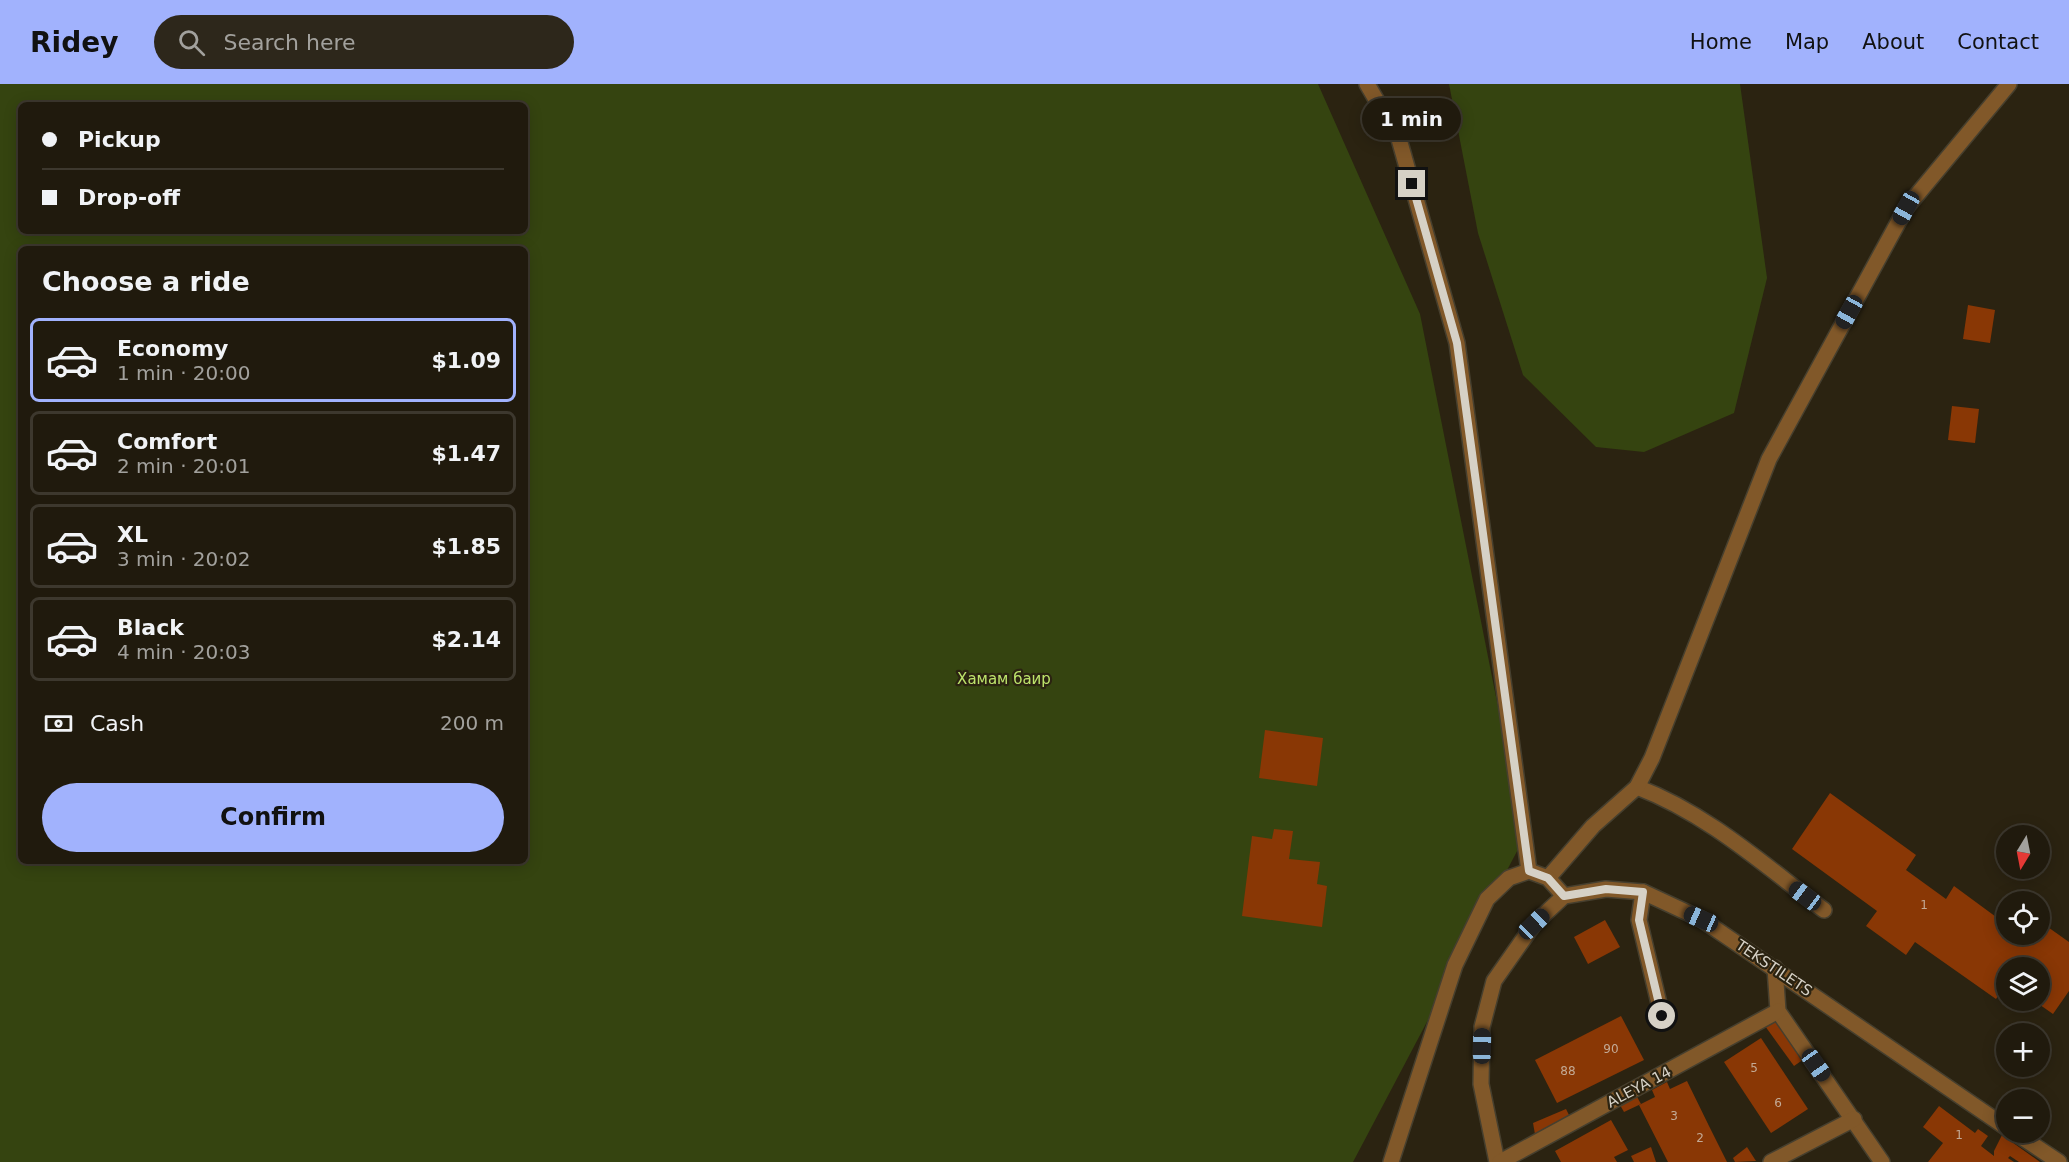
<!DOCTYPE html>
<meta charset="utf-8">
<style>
:root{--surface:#201a0d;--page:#2d271b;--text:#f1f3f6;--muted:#a2a19d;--line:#3d382e;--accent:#a1b2fd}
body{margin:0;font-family:"DejaVu Sans",sans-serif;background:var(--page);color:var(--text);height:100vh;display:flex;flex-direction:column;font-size:22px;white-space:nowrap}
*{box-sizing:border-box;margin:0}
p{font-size:20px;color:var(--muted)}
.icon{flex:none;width:33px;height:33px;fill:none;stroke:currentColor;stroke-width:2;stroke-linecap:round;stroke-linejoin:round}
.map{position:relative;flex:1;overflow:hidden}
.drawer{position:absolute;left:18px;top:162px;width:510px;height:618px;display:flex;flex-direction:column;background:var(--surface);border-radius:9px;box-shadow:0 3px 15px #0003,0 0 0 2px var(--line)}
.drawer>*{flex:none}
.guide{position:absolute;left:18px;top:18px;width:510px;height:132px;border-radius:9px;box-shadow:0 3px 15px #0003,0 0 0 2px var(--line);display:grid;align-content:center;height:132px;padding:0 24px;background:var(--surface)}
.needle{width:39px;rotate:190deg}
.buttons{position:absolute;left:1996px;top:741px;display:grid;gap:12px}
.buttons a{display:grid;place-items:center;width:54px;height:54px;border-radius:50%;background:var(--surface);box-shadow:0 3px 15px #0003,0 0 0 2px var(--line);font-size:30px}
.end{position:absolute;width:27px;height:27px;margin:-14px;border:8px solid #d6d1c6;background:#111;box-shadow:0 0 0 3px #111}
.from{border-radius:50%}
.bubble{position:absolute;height:42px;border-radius:21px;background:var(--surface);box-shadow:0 3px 15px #0003,0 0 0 2px var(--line);font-size:20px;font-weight:700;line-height:42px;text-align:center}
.car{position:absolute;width:18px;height:36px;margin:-18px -9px;border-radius:8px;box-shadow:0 0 4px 2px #0007;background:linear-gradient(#222 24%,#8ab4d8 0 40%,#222 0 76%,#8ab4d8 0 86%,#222 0)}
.guide b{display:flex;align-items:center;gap:21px;height:57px;font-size:22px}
.guide b+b{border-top:2px solid var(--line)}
.guide i{width:15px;height:15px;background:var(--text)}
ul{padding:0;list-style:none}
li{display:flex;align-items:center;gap:18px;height:84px;margin:0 12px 9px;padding:0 12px;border:3px solid var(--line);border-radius:9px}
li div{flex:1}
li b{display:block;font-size:22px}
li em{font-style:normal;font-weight:700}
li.current{border-color:var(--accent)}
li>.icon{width:54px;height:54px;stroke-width:1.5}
h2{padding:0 24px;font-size:27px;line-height:72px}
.pay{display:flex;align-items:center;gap:15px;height:66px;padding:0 24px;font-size:22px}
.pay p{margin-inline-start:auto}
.action{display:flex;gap:12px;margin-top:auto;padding:12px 24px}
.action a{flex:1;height:69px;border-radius:36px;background:var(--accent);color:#111;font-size:24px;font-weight:700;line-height:69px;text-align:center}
header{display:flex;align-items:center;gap:36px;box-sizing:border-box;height:84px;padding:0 30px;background:var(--accent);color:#111}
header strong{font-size:28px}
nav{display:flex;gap:33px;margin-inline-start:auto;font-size:21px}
.search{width:420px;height:54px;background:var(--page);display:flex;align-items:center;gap:15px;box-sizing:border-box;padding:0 21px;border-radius:33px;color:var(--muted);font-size:22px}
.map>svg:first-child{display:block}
.green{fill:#354410;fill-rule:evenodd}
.building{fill:#893705}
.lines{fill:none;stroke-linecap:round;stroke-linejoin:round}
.minor-casing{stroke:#463f2e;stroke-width:18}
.minor{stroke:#815829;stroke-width:15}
.route{stroke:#d6d1c6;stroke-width:8}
.labels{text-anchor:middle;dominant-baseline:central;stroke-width:4.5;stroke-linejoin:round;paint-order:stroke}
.number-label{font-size:12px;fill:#c3aa96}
.park-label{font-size:15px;fill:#bde36b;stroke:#2b2311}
.street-label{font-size:15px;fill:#d6d1c6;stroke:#2b2311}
</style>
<header>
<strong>Ridey</strong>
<div class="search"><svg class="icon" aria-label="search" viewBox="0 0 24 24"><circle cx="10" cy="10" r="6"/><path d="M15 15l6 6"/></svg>Search here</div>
<nav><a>Home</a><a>Map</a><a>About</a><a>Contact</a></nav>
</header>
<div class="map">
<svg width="2069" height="1078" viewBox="0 0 2069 1078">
<rect width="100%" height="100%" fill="#2b2311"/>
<g class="green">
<path d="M 0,0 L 1318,0 L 1420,230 L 1524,754 L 1353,1078 L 0,1078 ZM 21,21 L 525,21 L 525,147 L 21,147 ZM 21,165 L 525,165 L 525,777 L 21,777 Z"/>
<path d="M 1449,0 L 1740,0 L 1767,194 L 1734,329 L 1644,368 L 1596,363 L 1523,291 L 1478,149 Z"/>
</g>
<g class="building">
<path d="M 1968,221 L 1995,226 L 1990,259 L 1963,255 Z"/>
<path d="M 1952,322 L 1979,325 L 1975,359 L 1948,356 Z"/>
<path d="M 1265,646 L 1323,654 L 1317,702 L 1259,694 Z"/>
<path d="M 1830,709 L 1916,771 L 1906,786 L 1946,815 L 1954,802 L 2007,841 L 2007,850 L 2020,850 L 2033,860 L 2045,841 L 2069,858 L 2069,907 L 2053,930 L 2033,916 L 2040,916 L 2040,884 L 2007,884 L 2007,898 L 1996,915 L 1915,858 L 1906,871 L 1866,842 L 1877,827 L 1792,765 Z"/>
<path d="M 1274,745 L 1293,747 L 1289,775 L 1320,778 L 1317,800 L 1327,802 L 1322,843 L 1242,832 L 1252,752 L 1272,755 Z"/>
<path d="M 1605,836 L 1620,863 L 1588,880 L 1574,853 Z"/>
<path d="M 1776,925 L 1807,973 L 1794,982 L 1760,935 Z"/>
<path d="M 1621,932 L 1644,976 L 1557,1019 L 1535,976 Z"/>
<path d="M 1761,954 L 1808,1025 L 1771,1049 L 1724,978 Z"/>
<path d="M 1687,997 L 1709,1042 L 1727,1078 L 1668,1078 L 1639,1021 L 1655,1013 L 1652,1006 L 1667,998 L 1670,1005 Z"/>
<path d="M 1636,1011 L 1641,1020 L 1624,1028 L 1620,1021 Z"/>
<path d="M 1939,1022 L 1975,1049 L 1978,1045 L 1988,1052 L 1981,1062 L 1994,1072 L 1994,1067 L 2002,1051 L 2040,1078 L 2019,1078 L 2010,1072 L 2008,1074 L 2014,1078 L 1928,1078 L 1943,1059 L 1923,1043 Z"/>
<path d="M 1566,1025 L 1571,1035 L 1536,1056 L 1533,1039 Z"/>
<path d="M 1611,1036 L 1628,1066 L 1614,1073 L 1617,1078 L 1561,1078 L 1555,1067 Z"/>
<path d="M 1651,1063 L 1656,1078 L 1634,1078 L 1631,1072 Z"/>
<path d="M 1747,1063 L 1756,1077 L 1735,1078 L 1733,1074 Z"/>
</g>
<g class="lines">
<defs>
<g id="minor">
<path d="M 1367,0 L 1399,55 L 1457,259 L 1529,787"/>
<path d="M 1637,703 C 1708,730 1764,781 1824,826"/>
<path d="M 1548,794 L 1593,742 L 1637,703 L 1652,674 L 1769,375 L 1906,124 L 2009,0"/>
<path d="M 1643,808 L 1639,836 L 1662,932"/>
<path d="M 1775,884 L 1778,927 L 1882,1078"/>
<path d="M 2014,1048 L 2059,1078"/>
<path d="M 1391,1078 L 1455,881 L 1487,815 L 1509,794 L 1529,787 L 1548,794 L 1564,812"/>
<path d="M 1497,1078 L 1481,1000 L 1482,943 L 1494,897 L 1534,840 L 1564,812 L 1606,805 L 1643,808 L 1701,835 L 2007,1044"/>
<path d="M 1500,1078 L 1778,927"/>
<path d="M 1771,1078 L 1854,1035"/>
</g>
</defs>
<use href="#minor" class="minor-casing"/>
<use href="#minor" class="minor"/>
</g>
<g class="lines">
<path class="route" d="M 1412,100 L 1457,259 L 1529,787 L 1548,794 L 1564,812 L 1606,805 L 1643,808 L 1639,836 L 1662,932"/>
</g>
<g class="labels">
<g class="number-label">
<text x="1924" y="821">1</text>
<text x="1611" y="965">90</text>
<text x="1754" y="984">5</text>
<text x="1568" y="987">88</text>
<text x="1778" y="1019">6</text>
<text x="1674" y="1032">3</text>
<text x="1959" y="1051">1</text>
<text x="1700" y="1054">2</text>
</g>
<g class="park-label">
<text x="1004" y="595">Хамам баир</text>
</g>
<g class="street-label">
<text transform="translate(1774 884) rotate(34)">TEKSTILETS</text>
<text transform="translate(1639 1003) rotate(-28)">ALEYA 14</text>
</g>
</g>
</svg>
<div class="buttons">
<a><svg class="needle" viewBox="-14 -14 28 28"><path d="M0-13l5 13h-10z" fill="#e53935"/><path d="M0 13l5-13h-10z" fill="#a2a19d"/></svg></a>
<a><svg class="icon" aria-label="locate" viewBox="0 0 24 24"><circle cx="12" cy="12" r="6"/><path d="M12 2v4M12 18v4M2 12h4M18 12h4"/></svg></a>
<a><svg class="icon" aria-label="layers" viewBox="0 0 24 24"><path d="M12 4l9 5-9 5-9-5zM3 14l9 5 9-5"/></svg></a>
<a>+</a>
<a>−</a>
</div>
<i class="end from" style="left:1662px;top:932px"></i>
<i class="end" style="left:1412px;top:100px"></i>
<div class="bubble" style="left:1362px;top:14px;width:99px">1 min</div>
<i class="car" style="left:1906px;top:124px;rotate:209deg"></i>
<i class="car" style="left:1849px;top:228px;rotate:209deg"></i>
<i class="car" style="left:1805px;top:812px;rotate:307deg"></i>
<i class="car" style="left:1701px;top:835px;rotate:294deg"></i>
<i class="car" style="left:1534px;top:840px;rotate:46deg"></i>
<i class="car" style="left:1482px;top:962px;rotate:1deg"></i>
<i class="car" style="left:1816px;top:981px;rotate:145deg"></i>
<div class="guide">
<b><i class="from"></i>Pickup</b>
<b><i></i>Drop-off</b>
</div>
<section class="drawer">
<h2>Choose a ride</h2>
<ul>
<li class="current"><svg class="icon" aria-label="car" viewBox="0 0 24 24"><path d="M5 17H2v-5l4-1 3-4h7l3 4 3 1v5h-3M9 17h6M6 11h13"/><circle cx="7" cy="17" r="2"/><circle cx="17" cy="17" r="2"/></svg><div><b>Economy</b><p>1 min · 20:00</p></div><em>$1.09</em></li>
<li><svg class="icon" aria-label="car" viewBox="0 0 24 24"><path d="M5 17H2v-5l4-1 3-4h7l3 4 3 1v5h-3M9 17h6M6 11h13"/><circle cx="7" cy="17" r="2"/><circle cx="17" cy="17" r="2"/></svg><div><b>Comfort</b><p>2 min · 20:01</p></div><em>$1.47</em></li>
<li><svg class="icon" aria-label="car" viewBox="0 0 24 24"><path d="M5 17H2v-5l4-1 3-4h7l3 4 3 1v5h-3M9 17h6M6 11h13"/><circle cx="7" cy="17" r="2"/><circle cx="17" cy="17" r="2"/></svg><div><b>XL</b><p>3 min · 20:02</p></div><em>$1.85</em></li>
<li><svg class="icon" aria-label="car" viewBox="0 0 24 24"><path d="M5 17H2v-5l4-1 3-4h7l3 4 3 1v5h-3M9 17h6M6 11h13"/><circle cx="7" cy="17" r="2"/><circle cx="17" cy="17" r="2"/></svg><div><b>Black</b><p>4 min · 20:03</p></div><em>$2.14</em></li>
</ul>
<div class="pay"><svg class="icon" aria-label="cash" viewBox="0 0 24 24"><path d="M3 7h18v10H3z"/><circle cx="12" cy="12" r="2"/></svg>Cash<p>200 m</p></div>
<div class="action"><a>Confirm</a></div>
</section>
</div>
